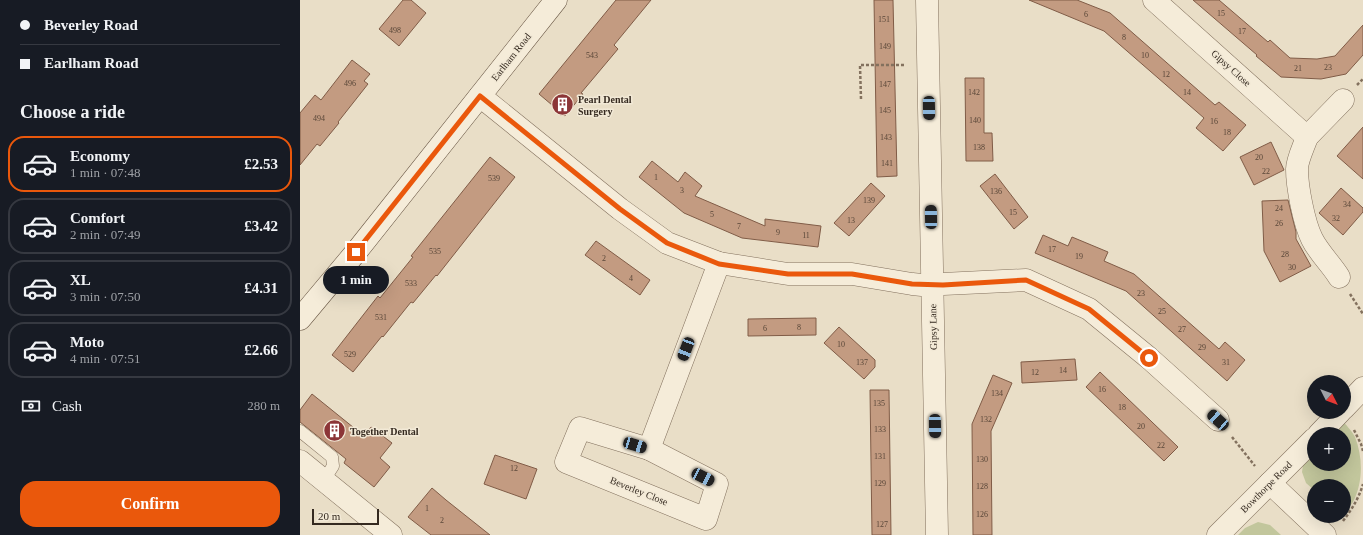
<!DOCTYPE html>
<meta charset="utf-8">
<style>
:root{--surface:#171b24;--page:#242831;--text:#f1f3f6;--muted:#9ea1a6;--line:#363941;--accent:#ea580c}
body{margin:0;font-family:"Times New Roman",serif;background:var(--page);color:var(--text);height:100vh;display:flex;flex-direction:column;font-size:15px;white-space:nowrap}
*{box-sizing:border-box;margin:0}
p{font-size:13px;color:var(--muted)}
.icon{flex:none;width:22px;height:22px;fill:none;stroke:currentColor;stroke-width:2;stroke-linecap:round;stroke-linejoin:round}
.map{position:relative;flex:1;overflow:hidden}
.sheet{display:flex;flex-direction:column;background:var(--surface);width:300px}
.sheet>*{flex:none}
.banner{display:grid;align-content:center;height:88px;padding:0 20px;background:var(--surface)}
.needle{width:26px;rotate:132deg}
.fabs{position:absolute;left:1007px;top:375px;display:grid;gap:8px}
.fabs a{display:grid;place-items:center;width:44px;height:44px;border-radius:50%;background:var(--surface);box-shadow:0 4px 16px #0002;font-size:20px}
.scale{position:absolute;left:12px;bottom:10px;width:67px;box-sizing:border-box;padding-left:4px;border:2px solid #352a20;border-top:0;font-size:11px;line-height:14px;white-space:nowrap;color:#352a20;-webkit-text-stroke:3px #f2e9d6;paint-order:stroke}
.end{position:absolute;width:18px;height:18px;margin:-9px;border:5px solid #ea580c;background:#fff;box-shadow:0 0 0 2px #fff}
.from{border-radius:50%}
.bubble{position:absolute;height:28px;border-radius:14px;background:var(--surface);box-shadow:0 4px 16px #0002;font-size:13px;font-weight:700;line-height:28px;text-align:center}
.car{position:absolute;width:12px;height:24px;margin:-12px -6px;border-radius:5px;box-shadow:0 0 3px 1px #0007;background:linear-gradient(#222 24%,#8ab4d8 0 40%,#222 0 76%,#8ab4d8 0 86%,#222 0)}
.banner b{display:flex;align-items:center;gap:14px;height:38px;font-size:15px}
.banner b+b{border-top:1px solid var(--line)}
.banner i{width:10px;height:10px;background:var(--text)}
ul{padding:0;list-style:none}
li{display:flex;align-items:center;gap:12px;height:56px;margin:0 8px 6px;padding:0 12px;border:2px solid var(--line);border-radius:16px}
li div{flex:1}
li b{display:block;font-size:15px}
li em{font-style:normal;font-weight:700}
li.active{border-color:var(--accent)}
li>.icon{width:36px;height:36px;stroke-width:1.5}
h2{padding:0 20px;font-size:18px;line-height:48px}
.pay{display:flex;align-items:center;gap:10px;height:44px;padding:0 20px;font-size:15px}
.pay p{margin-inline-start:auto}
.primary-button{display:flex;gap:8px;margin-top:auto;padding:8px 20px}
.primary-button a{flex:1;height:46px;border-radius:16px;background:var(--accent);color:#fff;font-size:16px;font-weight:700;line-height:46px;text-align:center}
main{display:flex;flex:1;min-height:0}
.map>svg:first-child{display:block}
.green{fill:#c2c69c}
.building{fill:#c39b81;stroke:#805c47}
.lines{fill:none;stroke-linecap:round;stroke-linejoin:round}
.service-casing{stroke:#83715e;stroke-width:13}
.minor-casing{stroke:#83715e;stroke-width:23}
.tertiary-casing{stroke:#83715e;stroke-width:23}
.secondary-casing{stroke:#655341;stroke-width:23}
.path{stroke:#83715e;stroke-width:2.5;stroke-dasharray:3 2;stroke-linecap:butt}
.service{stroke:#f5ecd9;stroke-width:12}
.minor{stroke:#f5ecd9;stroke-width:22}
.tertiary{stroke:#f5ecd9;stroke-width:22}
.secondary{stroke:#f5ecd9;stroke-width:22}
.route{stroke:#ea580c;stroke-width:5}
.labels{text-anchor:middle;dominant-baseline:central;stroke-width:3;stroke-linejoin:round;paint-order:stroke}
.number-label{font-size:8px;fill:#584638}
.street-label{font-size:10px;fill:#352a20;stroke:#f2e9d6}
.poi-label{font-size:10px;font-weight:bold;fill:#352a20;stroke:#f2e9d6;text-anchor:start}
</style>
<main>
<section class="sheet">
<div class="banner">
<b><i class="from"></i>Beverley Road</b>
<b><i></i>Earlham Road</b>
</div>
<h2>Choose a ride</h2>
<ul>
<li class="active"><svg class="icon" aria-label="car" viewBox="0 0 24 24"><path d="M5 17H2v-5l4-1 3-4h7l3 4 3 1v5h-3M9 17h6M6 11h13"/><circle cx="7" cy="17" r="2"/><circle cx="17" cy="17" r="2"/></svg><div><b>Economy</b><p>1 min · 07:48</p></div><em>£2.53</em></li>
<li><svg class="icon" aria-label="car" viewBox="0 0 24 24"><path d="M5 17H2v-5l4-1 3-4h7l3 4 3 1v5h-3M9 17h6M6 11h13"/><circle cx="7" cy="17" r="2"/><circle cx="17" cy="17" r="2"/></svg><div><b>Comfort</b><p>2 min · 07:49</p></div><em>£3.42</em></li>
<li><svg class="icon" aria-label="car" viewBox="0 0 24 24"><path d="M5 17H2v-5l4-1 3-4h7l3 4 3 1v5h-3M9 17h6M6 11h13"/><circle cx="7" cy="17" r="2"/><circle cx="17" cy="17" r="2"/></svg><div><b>XL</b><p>3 min · 07:50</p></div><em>£4.31</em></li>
<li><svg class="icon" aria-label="car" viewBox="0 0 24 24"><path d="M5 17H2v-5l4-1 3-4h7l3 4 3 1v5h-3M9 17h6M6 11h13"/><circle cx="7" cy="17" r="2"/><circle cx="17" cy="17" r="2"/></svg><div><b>Moto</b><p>4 min · 07:51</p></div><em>£2.66</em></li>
</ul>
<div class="pay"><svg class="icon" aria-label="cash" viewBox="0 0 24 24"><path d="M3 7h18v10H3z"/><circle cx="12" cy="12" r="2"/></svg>Cash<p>280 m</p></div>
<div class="primary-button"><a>Confirm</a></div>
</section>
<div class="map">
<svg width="1063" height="535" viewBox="0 0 1063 535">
<rect width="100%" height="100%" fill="#e9dec7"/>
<g class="green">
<path d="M 1042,420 C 1046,425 1052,431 1055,437 C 1063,457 1063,481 1054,500 C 1052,505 1047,508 1044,512 L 1044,486 L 1014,486 L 1014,490 L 1006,483 L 1002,472 L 1004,458 L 1014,448 L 1014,464 L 1044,464 L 1044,434 L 1028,434 Z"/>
<path d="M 958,522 L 970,525 L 981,535 L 938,535 L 945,528 Z"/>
</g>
<g class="building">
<path d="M 103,0 L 111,0 L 126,13 L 99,46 L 79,29 Z"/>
<path d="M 316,0 L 351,0 L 314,45 L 318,49 L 281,93 L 283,94 L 265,116 L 239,94 Z"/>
<path d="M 574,0 L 593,0 L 597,176 L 577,177 Z"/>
<path d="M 729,0 L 777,0 L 810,13 L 915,105 L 919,102 L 946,125 L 923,151 L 896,128 L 904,118 L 804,31 Z"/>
<path d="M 893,0 L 919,0 L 968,42 L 970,40 L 990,58 L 1017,59 L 1035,56 L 1063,25 L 1063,55 L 1046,74 L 1021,79 L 981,77 L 956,56 L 957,55 Z"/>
<path d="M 52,60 L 70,74 L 64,81 L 68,84 L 38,122 L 39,123 L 20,146 L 17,144 L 0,165 L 0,113 L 15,95 L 21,100 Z"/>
<path d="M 665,78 L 684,78 L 684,133 L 692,133 L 693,161 L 666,161 Z"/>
<path d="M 1063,127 L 1063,179 L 1037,156 Z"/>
<path d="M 971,142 L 984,170 L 954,185 L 940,157 Z"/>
<path d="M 190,157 L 215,177 L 137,276 L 136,275 L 113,303 L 111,302 L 83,337 L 82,336 L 53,372 L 32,355 L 78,296 L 80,298 L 113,257 L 111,256 Z"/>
<path d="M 352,161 L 378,182 L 385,172 L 402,186 L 395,196 L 465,226 L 465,219 L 521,226 L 518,247 L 442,238 L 384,213 L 339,177 Z"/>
<path d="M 695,174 L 728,217 L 714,229 L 680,186 Z"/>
<path d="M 571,183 L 585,196 L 549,236 L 534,223 Z"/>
<path d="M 1041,188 L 1063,208 L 1063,212 L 1043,235 L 1019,213 Z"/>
<path d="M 988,200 L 996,232 L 996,239 L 1011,266 L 980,282 L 964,251 L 962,201 Z"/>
<path d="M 743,235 L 768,246 L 772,237 L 808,252 L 804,261 L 834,274 L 919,349 L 925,342 L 945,360 L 927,381 L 826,291 L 735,253 Z"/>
<path d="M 296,241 L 350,280 L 340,295 L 285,255 Z"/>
<path d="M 516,318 L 516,335 L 448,336 L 448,319 Z"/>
<path d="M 539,327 L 575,360 L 575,367 L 564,379 L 524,343 Z"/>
<path d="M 775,359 L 777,380 L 722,383 L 721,362 Z"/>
<path d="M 800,372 L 878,447 L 864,461 L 786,387 Z"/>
<path d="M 693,375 L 712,383 L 691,431 L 692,535 L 673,535 L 672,424 Z"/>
<path d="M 570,390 L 589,390 L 591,535 L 572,535 Z"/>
<path d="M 12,394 L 64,436 L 71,427 L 92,443 L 80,458 L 90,467 L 74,487 L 44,463 L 46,459 L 0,422 L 0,410 Z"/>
<path d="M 195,455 L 237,469 L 226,499 L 184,484 Z"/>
<path d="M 132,488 L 146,500 L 190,535 L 131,535 L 108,517 Z"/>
</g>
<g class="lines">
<defs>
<path id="service" d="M 0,431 L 32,457 L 33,466 L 24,480"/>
<g id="minor">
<path d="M 627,0 L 637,535"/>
<path d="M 854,0 L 1007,137 C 1004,146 997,160 997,169 C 997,187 1004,223 1012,239 C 1019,253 1031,264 1039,277"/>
<path d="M 180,96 L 320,209 L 367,243 L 419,263 L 488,274 L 552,274 L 612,284 L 622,285 L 726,280 L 789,309 L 849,358 L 918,420"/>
<path d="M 1007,137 L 1043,100"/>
<path d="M 280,428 L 349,449 L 417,484 L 406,519 L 266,462 Z"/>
<path d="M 349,449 L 419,263"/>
<path d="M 0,461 L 91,535"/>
<path d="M 970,483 L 1025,535"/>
</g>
<g id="tertiary">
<path d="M 1044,408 L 1063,388"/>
<path d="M 1019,434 L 1040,412"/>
<path d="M 918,535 L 1014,439"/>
</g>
<path id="secondary" d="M 0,319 L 56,252 L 256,0"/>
</defs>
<use href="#service" class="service-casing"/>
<use href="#minor" class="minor-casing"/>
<use href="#tertiary" class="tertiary-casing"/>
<use href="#secondary" class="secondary-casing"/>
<g class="path">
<path d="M 1057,85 L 1063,79"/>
<path d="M 561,99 L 560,65 L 605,65"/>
<path d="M 1050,294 L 1063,314"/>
<path d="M 1054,430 L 1061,444 L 1063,451"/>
<path d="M 932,437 L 955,466"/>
<path d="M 1043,521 C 1052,509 1059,498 1063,484"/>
</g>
<use href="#service" class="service"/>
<use href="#minor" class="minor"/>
<use href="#tertiary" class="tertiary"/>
<use href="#secondary" class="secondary"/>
</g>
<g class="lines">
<path class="route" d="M 56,252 L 180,96 L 320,209 L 367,243 L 419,264 L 488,274 L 552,274 L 612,284 L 643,285 L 726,280 L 789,309 L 849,358"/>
</g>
<defs>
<symbol id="building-disc" viewBox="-11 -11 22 22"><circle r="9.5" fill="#8c3537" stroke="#f2e9d6"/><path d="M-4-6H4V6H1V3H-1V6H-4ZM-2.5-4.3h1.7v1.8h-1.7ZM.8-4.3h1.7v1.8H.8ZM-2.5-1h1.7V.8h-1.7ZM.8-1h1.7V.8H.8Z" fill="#fff"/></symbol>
</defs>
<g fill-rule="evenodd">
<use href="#building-disc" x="250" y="92" width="25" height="25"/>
<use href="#building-disc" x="22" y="418" width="25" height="25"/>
</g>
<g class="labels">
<g class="number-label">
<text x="921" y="13">15</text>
<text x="786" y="14">6</text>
<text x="584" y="19">151</text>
<text x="95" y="30">498</text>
<text x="942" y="31">17</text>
<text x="824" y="37">8</text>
<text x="585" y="46">149</text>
<text x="292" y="55">543</text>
<text x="845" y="55">10</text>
<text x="1028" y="67">23</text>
<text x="998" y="68">21</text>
<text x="866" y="74">12</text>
<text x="50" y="83">496</text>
<text x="585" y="84">147</text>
<text x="674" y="92">142</text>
<text x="887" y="92">14</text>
<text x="585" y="110">145</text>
<text x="19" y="118">494</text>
<text x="675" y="120">140</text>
<text x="914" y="121">16</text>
<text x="927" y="132">18</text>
<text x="586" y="137">143</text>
<text x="679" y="147">138</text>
<text x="959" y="157">20</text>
<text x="587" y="163">141</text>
<text x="966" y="171">22</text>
<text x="356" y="177">1</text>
<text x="194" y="178">539</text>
<text x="382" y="190">3</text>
<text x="696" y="191">136</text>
<text x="569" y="200">139</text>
<text x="1047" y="204">34</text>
<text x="979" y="208">24</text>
<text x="713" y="212">15</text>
<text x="412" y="214">5</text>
<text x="1036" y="218">32</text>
<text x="551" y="220">13</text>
<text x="979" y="223">26</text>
<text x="439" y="226">7</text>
<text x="478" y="232">9</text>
<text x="506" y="235">11</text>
<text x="752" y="249">17</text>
<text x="135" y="251">535</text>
<text x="985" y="254">28</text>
<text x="779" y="256">19</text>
<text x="304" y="258">2</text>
<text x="992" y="267">30</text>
<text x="331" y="278">4</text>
<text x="111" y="283">533</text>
<text x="841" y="293">23</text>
<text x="862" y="311">25</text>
<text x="81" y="317">531</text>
<text x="499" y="327">8</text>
<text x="465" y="328">6</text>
<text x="882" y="329">27</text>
<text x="541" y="344">10</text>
<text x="902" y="347">29</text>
<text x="50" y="354">529</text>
<text x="562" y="362">137</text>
<text x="926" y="362">31</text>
<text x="763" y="370">14</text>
<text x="735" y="372">12</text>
<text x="802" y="389">16</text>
<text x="697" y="393">134</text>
<text x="579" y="403">135</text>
<text x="822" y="407">18</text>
<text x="686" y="419">132</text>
<text x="841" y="426">20</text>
<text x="580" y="429">133</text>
<text x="861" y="445">22</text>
<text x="580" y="456">131</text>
<text x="682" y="459">130</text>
<text x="214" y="468">12</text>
<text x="580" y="483">129</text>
<text x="682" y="486">128</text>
<text x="127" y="508">1</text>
<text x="682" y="514">126</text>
<text x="142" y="520">2</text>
<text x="582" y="524">127</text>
</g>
<g class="street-label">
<text transform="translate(211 57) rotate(-52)">Earlham Road</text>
<text transform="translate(931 68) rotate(42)">Gipsy Close</text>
<text transform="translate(633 327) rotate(-91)">Gipsy Lane</text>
<text transform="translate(966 487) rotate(-45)">Bowthorpe Road</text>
<text transform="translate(339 491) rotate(22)">Beverley Close</text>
</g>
<g class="poi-label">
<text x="278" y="99">Pearl Dental<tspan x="278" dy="12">Surgery</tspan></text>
<text x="50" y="431">Together Dental</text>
</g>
</g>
</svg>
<div class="fabs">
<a><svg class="needle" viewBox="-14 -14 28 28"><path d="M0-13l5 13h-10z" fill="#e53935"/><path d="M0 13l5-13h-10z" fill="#9ea1a6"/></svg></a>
<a>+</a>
<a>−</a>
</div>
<div class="scale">20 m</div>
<i class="end from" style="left:849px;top:358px"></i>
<i class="end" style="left:56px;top:252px"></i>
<div class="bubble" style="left:23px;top:266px;width:66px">1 min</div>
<i class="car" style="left:629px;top:108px;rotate:179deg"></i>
<i class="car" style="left:631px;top:217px;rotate:359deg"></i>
<i class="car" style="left:386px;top:349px;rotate:201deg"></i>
<i class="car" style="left:918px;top:420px;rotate:312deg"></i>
<i class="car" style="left:635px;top:426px;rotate:179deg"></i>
<i class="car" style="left:335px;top:445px;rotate:107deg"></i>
<i class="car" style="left:403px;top:477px;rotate:117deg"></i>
</div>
</main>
